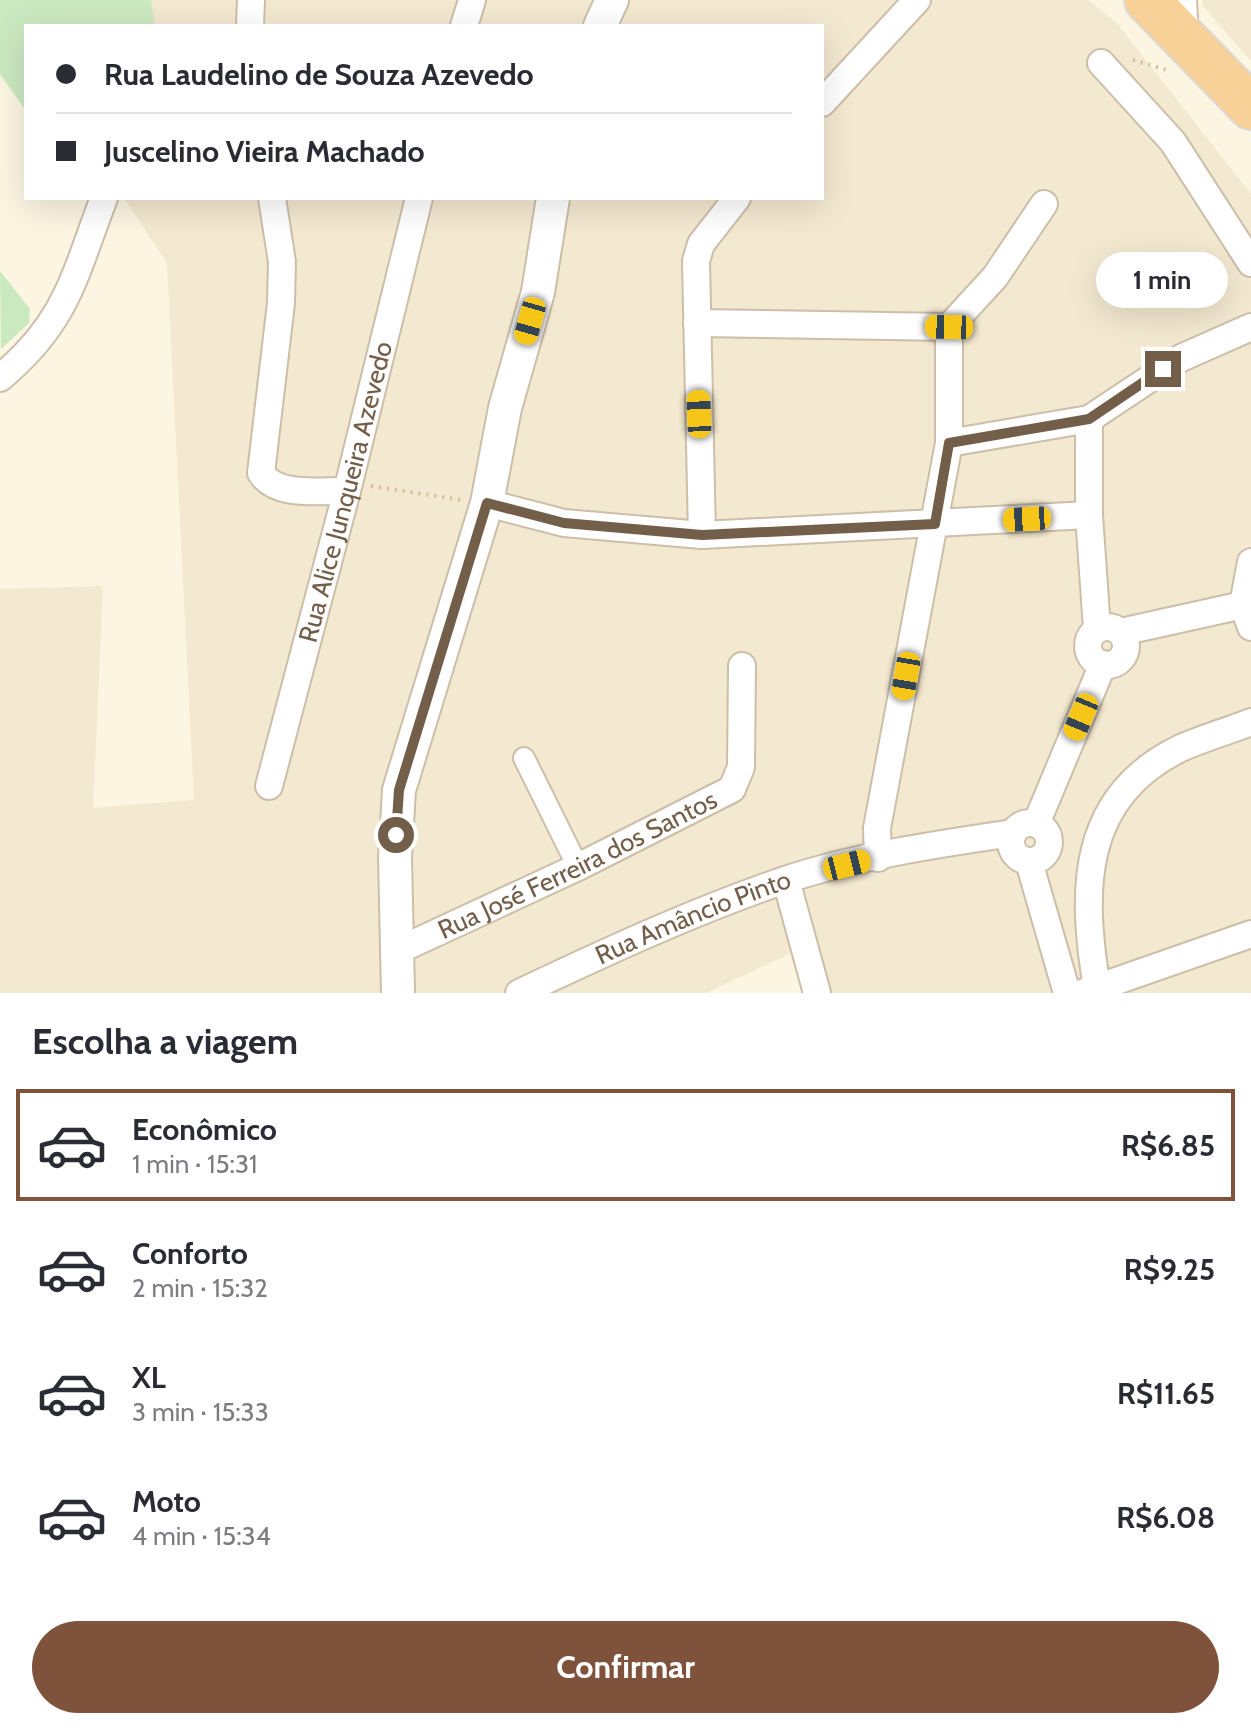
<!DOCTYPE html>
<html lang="pt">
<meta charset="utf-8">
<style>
:root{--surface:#fff;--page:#f2f2f3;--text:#2b2b33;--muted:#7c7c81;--line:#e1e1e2;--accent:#7f523c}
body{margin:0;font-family:Cabin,sans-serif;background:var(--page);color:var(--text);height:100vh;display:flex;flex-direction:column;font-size:30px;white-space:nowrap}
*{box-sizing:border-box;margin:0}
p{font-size:26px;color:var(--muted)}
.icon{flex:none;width:44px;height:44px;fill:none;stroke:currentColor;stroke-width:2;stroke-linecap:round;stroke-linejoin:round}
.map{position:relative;height:993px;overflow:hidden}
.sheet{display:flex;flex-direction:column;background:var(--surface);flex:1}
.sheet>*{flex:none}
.guide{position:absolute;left:24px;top:24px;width:800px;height:176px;border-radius:0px;box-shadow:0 8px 32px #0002;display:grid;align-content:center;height:176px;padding:0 32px;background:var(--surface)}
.end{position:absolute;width:36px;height:36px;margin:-18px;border:10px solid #735e49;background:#fff;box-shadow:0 0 0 4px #fff}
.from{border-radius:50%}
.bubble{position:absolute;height:56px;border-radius:28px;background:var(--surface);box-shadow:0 8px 32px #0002;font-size:26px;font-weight:700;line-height:56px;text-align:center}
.car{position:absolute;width:24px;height:48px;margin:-24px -12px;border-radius:10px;box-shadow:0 0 6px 2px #0007;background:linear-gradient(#f5c518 24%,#345 0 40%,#f5c518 0 76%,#345 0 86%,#f5c518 0)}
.guide b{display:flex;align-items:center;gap:28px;height:76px;font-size:30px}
.guide b+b{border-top:2px solid var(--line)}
.guide i{width:20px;height:20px;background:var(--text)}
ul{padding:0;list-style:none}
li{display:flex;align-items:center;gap:24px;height:112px;margin:0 16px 12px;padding:0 16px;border:4px solid transparent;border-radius:0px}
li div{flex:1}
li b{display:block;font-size:30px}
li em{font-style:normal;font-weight:700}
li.active{border-color:var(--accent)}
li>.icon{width:72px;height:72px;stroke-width:1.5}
h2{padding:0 32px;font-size:36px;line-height:96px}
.primary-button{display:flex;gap:16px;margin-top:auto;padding:16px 32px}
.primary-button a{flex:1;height:92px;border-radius:48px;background:var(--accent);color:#fff;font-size:32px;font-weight:700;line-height:92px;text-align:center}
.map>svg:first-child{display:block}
.residential{fill:#f3e8d0}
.green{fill:#cbe9c1}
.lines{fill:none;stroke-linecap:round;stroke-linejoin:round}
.pedestrian-casing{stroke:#cdbea9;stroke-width:24}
.minor-casing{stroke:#cdbea9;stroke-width:30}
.tertiary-casing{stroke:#cdbea9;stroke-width:36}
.trunk-casing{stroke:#ddd8d3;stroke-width:48}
.path{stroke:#d6bb9d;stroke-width:4;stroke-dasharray:2 6;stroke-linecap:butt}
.pedestrian{stroke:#fff;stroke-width:20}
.minor{stroke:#fff;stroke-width:26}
.tertiary{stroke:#fff;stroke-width:32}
.trunk{stroke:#f8d199;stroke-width:44}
.route{stroke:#735e49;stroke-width:10}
.labels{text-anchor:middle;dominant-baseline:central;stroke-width:7;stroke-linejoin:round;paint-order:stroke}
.street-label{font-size:26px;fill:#735e49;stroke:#fff9e8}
</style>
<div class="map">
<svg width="1251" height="993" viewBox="0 0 1251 993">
<rect width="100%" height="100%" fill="#fcf5e2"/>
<g class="residential">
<path d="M 151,0 L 1088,0 L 1116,22 L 1251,194 L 1251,993 L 830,993 L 815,942 L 706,993 L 0,993 L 0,589 L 103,586 L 93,808 L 194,800 L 167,263 L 124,198 L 822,198 L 822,26 L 155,26 Z"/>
<path d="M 1202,0 L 1251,0 L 1251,61 L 1203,6 Z"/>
</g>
<g class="green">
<path d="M 0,0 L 151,0 L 155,26 L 26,26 L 26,111 L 0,74 Z"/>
<path d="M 0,271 L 30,309 L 29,323 L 1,349 Z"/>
</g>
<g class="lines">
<defs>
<path id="pedestrian" d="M 524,758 L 578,867"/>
<g id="minor">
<path d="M 1183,0 L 1185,37"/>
<path d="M 250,26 L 251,0"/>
<path d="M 464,26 L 472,0"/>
<path d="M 1101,63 L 1173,142 L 1251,263"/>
<path d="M 822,103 L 917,0"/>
<path d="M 272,198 L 282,262 L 281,303 L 261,473 C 277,498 321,490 347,491"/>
<path d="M 697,323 L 949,327"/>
<path d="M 0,378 C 68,321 74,276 104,198"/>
<path d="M 1089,419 L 1089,515 L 1097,629"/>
<path d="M 949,443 L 1089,419 L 1181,358 L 1251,327"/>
<path d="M 487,503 L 564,523 L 702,535 L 1089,515"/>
<path d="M 702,535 L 696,261 L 701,244 L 737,198"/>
<path d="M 1251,562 L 1243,605 L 1251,627"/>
<circle cx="1107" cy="646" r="19"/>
<path d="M 1121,632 L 1243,605"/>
<path id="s1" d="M 269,786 L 349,483 L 419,198"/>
<circle cx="1030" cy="842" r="19"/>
<path d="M 1036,824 L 1103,664"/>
<path d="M 878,858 L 877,828 L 949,443 L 949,327 L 995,277 L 1044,204"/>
<path d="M 1029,862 L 1067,993"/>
<path d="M 786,880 L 817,993"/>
<path id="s2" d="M 397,951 L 578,867 L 732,789 L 741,767 L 742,666"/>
<path d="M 1097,988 C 1081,892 1079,797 1181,748 C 1204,738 1228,731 1251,722"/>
<path id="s3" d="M 519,993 C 606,952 694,911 785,880 C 857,856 938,844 1013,833"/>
<path d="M 1082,993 L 1251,934"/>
</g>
<g id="tertiary">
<path d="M 600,26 L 612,0"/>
<path d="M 398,993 L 395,857 L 399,790 L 487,503 L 505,408 L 538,292 L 553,198"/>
</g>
<path id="trunk" d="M 1147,0 L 1251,107"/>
</defs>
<use href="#pedestrian" class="pedestrian-casing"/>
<use href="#minor" class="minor-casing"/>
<use href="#tertiary" class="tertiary-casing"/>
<use href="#trunk" class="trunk-casing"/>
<g class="path">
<path d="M 1133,60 L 1167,70"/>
<path d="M 371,486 L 462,500"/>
</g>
<use href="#pedestrian" class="pedestrian"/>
<use href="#minor" class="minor"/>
<use href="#tertiary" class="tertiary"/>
<use href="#trunk" class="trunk"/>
</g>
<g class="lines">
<path class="route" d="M 396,835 L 399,790 L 487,503 L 564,523 L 702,535 L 935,524 L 949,443 L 1089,419 L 1163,369"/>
</g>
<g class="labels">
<g class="street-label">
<text stroke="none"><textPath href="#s1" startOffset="304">Rua Alice Junqueira Azevedo</textPath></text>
<text stroke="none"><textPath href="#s2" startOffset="200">Rua José Ferreira dos Santos</textPath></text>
<text stroke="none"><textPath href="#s3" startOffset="190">Rua Amâncio Pinto</textPath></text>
</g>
</g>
</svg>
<i class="end from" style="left:396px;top:835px"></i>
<i class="end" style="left:1163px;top:369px"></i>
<div class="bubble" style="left:1096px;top:252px;width:132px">1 min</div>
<i class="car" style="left:530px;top:321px;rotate:196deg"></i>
<i class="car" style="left:949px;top:327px;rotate:271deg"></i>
<i class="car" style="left:699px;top:414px;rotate:358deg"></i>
<i class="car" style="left:1027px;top:519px;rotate:267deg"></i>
<i class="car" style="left:906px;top:676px;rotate:190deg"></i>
<i class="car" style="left:1081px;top:717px;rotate:203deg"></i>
<i class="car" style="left:847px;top:865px;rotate:76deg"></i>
<div class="guide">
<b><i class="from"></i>Rua Laudelino de Souza Azevedo</b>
<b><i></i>Juscelino Vieira Machado</b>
</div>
</div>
<section class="sheet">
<h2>Escolha a viagem</h2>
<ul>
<li class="active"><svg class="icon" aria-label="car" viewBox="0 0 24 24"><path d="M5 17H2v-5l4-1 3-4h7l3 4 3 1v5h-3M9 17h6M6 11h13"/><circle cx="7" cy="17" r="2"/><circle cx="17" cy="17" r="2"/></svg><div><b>Econômico</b><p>1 min · 15:31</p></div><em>R$6.85</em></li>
<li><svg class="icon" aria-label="car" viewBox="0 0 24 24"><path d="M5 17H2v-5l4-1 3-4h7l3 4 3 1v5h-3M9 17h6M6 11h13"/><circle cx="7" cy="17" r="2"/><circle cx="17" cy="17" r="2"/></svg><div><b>Conforto</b><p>2 min · 15:32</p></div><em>R$9.25</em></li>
<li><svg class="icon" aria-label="car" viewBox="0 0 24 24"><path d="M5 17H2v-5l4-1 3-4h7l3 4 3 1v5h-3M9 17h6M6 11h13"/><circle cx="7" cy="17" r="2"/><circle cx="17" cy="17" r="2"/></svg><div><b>XL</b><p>3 min · 15:33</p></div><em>R$11.65</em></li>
<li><svg class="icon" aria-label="car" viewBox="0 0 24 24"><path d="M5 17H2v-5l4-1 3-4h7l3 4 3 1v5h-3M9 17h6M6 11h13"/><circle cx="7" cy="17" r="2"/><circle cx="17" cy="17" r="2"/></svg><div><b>Moto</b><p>4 min · 15:34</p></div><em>R$6.08</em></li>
</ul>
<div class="primary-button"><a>Confirmar</a></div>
</section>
